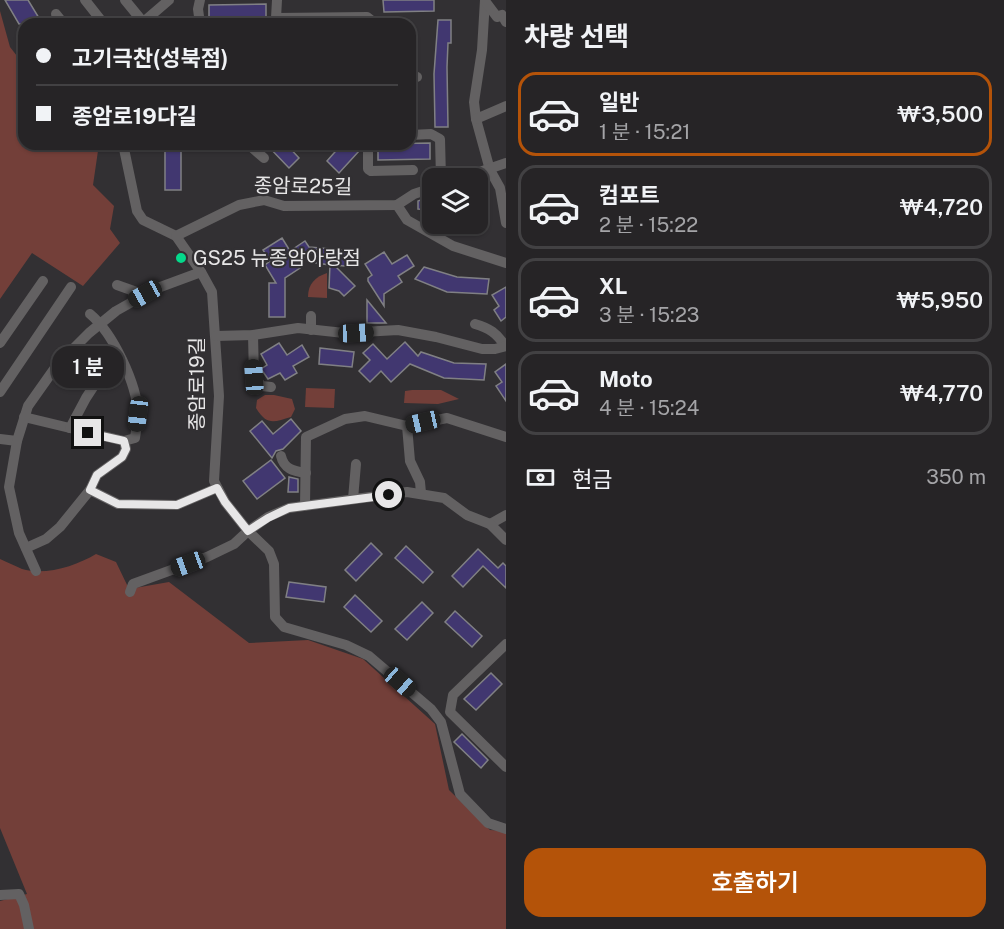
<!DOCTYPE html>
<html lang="ko">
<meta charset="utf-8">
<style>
:root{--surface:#262426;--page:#323032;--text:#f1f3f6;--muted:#a4a4a7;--line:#424143;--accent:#b45309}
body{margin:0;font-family:"Public Sans","Noto Sans KR",sans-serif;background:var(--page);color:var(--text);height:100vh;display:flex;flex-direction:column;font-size:22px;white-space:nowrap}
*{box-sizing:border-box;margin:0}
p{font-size:20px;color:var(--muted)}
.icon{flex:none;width:33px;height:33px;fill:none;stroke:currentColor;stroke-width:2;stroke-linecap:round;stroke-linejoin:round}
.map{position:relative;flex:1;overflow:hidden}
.sheet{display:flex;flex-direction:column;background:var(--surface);width:498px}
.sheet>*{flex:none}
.hud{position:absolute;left:18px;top:18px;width:398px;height:132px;border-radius:18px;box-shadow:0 2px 4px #0004,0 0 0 2px var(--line);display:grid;align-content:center;height:132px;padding:0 18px;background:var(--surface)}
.fabs{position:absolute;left:422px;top:168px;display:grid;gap:12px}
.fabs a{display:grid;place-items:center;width:66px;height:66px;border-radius:12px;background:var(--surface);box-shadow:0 2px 4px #0004,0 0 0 2px var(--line);font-size:30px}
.end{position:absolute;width:27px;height:27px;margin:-14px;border:8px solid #e7e6e7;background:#111;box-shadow:0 0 0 3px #111}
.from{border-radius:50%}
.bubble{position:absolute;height:42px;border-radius:18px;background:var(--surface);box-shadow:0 2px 4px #0004,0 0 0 2px var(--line);font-size:20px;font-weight:600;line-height:42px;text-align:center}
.car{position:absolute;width:18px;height:36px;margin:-18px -9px;border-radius:8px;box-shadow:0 0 4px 2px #0007;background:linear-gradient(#222 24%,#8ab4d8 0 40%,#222 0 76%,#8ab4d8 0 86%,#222 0)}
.hud b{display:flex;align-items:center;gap:21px;height:57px;font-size:22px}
.hud b+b{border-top:2px solid var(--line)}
.hud i{width:15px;height:15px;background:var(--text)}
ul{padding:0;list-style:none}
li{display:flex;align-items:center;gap:18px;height:84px;margin:0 12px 9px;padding:0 6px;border:3px solid var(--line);border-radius:18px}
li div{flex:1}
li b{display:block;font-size:22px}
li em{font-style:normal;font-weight:600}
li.selected{border-color:var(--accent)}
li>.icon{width:54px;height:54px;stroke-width:1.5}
h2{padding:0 18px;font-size:27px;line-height:72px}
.pay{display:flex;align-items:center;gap:15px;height:66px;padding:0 18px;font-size:22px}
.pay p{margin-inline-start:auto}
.action{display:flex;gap:12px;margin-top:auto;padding:12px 18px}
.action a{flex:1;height:69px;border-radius:18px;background:var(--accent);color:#fff;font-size:24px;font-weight:600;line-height:69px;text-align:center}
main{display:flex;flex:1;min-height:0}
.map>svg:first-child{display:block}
.green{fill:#733f39}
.building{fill:#413770;stroke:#808084;stroke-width:1.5}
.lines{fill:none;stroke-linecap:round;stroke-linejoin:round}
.minor{stroke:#636162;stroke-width:10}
.route{stroke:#e7e6e7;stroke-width:8}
.poi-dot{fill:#04d98b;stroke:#323033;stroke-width:2}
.labels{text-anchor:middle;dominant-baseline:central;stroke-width:4.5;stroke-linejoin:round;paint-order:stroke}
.street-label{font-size:20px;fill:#e7e6e7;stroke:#323033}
.poi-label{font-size:20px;fill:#e7e6e7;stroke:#323033;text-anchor:start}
</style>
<main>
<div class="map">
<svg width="506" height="929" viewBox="0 0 506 929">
<rect width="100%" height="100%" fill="#323033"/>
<g class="green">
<path d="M 0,11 L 10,47 L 24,65 L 24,144 L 99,144 L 93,185 L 114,206 L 110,229 L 120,243 L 83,286 L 32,253 L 0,299 Z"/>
<path d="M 327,273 L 327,298 L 308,297 C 308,284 315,277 327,273 Z"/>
<path d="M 306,388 L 335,389 L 334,408 L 305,407 Z"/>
<path d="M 412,390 L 441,390 L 459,399 L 438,404 L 404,403 L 405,391 Z"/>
<path d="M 265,395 L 274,395 L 292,399 L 295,409 L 291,417 C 274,422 267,426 256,408 L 257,400 Z"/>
<path d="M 96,554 L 116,562 L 129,589 L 169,582 L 249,643 L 308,640 L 363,659 L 435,724 L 449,790 L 490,830 L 506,831 L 506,929 L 0,929 L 0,901 L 27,894 L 0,828 L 0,559 C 7,562 15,566 22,569 C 45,576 76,566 96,554 Z"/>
</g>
<g class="building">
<path d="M 5,0 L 28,0 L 39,18 L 30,24 L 19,24 Z"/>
<path d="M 383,0 L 434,0 L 434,11 L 384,12 Z"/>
<path d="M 266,4 L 266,19 L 209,20 L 209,5 Z"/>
<path d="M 438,20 L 451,20 L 451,43 L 448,43 L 447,67 L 448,127 L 435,127 L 434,74 Z"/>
<path d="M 430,143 L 430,159 L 378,160 L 378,144 Z"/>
<rect x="165" y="144" width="16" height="46"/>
<path d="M 266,144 L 286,144 L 299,158 L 289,168 Z"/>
<path d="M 342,144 L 360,144 L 360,150 L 339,173 L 327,161 Z"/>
<path d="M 432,196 L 432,210 L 418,209 L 418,201 Z"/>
<path d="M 282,238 L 290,251 L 305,241 L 309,247 L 355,251 L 354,267 L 334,265 L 355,286 L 344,296 L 339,291 L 329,288 L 330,265 L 316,263 L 318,249 L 296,262 L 300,268 L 285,278 L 285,317 L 269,317 L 269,283 L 276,283 L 265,265 L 270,261 L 263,250 Z"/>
<path d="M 384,252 L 392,264 L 407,255 L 414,266 L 398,276 L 402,282 L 384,294 L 384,306 L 368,281 L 368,278 L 372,275 L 365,264 Z"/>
<path d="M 424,267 L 457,277 L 489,279 L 487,294 L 447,292 L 415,279 Z"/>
<path d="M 506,287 L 506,317 L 501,321 L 494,310 L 499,306 L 492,295 Z"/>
<path d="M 367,300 L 386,323 L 367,323 Z"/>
<path d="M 405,342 L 418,356 L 421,352 L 454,363 L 486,364 L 484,380 L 444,378 L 410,364 L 391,382 L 381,371 L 370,382 L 359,371 L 370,360 L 363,353 L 373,344 L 387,359 Z"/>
<path d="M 279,343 L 287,355 L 302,345 L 309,357 L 293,366 L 297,373 L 285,380 L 280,373 L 268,379 L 261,369 L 267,365 L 261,354 Z"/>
<path d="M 320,348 L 354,352 L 352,367 L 319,364 Z"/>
<path d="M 506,364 L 506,401 L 496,386 L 502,382 L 495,372 Z"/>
<path d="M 291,419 L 301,431 L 283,449 L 276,451 L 272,458 L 250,431 L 262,421 L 273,434 Z"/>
<path d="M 271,460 L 285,478 L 257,499 L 243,481 Z"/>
<path d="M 289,477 L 298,479 L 298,492 L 288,492 Z"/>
<path d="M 371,543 L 382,554 L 356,581 L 345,570 Z"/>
<path d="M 406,546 L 433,572 L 423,583 L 395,558 Z"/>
<path d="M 478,549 L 498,568 L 503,563 L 506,566 L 506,588 L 483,566 L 463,587 L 452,576 Z"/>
<path d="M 289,582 L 326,587 L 324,602 L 286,597 Z"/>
<path d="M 355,595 L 382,621 L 371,632 L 344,607 Z"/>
<path d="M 422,602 L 433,613 L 407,640 L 395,629 Z"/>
<path d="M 455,611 L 482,636 L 472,647 L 445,622 Z"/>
<path d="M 491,673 L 502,684 L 476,710 L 464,699 Z"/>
<path d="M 462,734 L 488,760 L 481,768 L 454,742 Z"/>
</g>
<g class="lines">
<g class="minor">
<path d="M 85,0 L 104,24"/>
<path d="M 125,0 L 143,22"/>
<path d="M 277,0 L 276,18 L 367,17 L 376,24"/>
<path d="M 485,0 L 482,50 L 474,102 L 476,119 L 490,170 L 500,188 L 506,223"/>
<path d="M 485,1 L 497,17 L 502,15 L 506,22"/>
<path d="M 56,14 L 64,24"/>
<path d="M 141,24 L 169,0"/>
<path d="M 200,24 L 198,9 L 200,0"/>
<path d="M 410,77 L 417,77"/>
<path d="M 476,119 L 506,106"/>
<path d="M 410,135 L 431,134 L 440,139 L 441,178"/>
<path d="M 123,144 L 137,211 L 143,220 L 176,236 L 201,272 L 212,292 L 219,396 L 214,481 L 225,502 L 248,531 L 269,551 L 274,564 L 275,617 L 284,627 L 346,645 L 369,656 L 431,709 L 441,722 L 460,794 L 488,823 L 506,829"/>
<path d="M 190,144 L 191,144"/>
<path d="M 248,144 L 264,158"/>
<path d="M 368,144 L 368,169 L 371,171 L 413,170"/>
<path d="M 462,178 L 506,163"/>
<path d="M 397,205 L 407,220 L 453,246 L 506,263"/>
<path d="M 176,236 L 239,205 L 264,200 L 284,206 L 397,205 L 414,194 L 432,188"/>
<path d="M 117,285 L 145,295"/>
<path d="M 90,314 C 113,333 137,384 138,414 C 138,422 136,430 135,438 L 124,441"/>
<path d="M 311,316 L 311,330"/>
<path d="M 475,324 C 489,328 497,333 505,346"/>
<path d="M 253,335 L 254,377 L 262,386 L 271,387"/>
<path d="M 216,336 L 253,335 L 298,328 L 344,333 L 398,330 L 436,337 L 482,349 L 495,349 L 506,346"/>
<path d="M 0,343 L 43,281"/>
<path d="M 0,392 L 71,287"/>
<path d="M 24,417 L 124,441"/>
<path d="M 407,426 L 410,461 L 420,482 L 421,493"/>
<path d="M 70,428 L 86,398 L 101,375 L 122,363"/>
<path d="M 0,439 L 17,441"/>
<path d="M 124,441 L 126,449 L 122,457 L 97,475 L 90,490 L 118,504 L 177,505 L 217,488"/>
<path d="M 281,456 C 284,469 293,471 306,473"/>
<path d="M 353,499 L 356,464"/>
<path d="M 305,506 L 306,437 L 345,419 L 365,416 L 407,426 L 447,418 L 506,437"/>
<path d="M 490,524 L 506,515"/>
<path d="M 26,548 L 46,539 L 60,527 L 90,490"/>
<path d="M 36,571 L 19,533 L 9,487 L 17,441 L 28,406 L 57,365 L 89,333 L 116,311 L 155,289 L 201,272"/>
<path d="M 130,592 L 133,584 L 207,557 L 234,544 L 248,531 L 268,517 L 289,508 L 407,492 L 444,498 L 467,515 L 490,524 L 506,540"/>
<path d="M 506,644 L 453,695 L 450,712 L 506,767"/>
<path d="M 0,895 L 19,894 L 24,905 L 29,929"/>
</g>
</g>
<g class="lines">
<path class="route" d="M 88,433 L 124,441 L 126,449 L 122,457 L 97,475 L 90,490 L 118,504 L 177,505 L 217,488 L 225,502 L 248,531 L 268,518 L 289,508 L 389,495"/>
</g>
<circle class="poi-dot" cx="181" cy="258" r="6"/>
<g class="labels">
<g class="street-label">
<text transform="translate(303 186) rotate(1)">종암로25길</text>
<text transform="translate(197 384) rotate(-90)">종암로19길</text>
</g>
<g class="poi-label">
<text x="193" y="258">GS25 뉴종암아랑점</text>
</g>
</g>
</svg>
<div class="fabs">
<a><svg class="icon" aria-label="layers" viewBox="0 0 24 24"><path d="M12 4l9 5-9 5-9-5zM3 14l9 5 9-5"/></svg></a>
</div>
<i class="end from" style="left:389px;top:495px"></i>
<i class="end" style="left:88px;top:433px"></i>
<div class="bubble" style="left:52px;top:346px;width:72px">1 분</div>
<i class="car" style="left:145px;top:294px;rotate:241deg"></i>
<i class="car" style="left:356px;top:333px;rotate:87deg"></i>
<i class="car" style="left:254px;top:377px;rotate:356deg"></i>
<i class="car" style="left:138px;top:414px;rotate:187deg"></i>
<i class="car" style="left:423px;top:422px;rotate:257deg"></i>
<i class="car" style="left:188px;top:564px;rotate:250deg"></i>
<i class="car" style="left:400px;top:682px;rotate:131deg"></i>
<div class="hud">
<b><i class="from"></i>고기극찬(성북점)</b>
<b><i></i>종암로19다길</b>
</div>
</div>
<section class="sheet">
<h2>차량 선택</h2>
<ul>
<li class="selected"><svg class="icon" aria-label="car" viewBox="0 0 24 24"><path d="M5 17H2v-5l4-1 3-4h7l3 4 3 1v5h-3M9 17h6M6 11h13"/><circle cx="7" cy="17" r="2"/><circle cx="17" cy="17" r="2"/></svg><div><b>일반</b><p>1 분 · 15:21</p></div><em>₩3,500</em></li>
<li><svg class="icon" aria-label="car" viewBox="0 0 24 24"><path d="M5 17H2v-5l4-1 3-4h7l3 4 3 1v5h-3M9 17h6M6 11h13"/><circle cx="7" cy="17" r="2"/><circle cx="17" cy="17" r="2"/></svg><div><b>컴포트</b><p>2 분 · 15:22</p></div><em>₩4,720</em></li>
<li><svg class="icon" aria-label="car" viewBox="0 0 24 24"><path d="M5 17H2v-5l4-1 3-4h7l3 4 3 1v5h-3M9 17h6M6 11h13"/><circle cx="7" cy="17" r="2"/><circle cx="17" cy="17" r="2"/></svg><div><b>XL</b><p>3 분 · 15:23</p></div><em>₩5,950</em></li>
<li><svg class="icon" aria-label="car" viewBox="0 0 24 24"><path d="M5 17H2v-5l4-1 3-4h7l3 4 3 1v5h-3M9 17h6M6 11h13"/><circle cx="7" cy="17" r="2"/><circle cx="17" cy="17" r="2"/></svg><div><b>Moto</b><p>4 분 · 15:24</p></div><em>₩4,770</em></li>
</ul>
<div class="pay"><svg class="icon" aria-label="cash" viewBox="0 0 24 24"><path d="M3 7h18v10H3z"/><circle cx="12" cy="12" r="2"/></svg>현금<p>350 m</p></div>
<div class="action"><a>호출하기</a></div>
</section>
</main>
